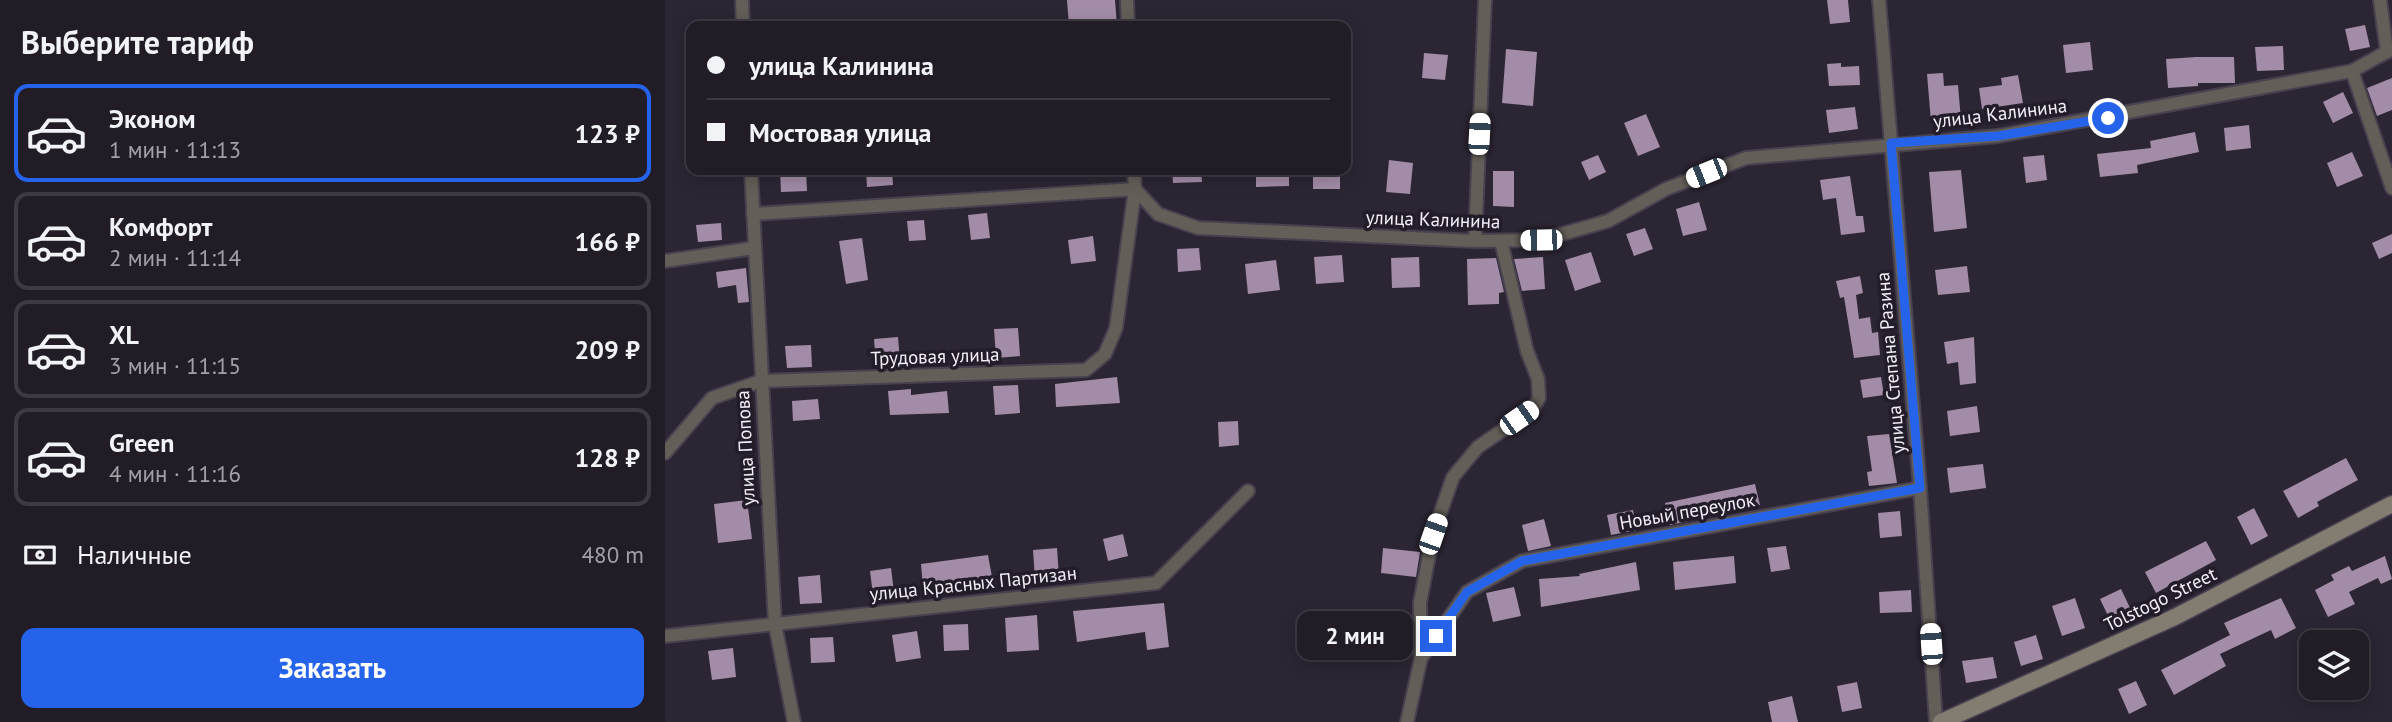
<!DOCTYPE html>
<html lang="ru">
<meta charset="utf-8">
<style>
:root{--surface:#211c26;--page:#2d2932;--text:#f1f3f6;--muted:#a2a1a7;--line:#3e3a43;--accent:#2563eb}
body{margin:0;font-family:"PT Sans",sans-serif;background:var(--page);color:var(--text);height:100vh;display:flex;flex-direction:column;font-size:26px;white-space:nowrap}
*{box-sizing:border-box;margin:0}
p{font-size:23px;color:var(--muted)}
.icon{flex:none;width:38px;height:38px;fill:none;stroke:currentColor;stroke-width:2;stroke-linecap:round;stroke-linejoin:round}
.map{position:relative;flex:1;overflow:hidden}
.drawer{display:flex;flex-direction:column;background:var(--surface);width:665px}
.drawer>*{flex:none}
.guide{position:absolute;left:21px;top:21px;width:665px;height:154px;border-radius:14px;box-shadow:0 4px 18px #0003,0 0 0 2px var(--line);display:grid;align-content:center;height:154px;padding:0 21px;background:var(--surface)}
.fabs{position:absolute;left:1634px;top:630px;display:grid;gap:14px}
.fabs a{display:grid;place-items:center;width:70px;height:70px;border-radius:14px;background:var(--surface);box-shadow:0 4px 18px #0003,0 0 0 2px var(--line);font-size:35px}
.end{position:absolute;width:32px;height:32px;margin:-16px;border:9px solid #2563eb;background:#fff;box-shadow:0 0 0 4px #fff}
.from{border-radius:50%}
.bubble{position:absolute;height:49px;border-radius:14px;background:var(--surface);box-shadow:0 4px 18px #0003,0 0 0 2px var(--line);font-size:23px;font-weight:800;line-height:49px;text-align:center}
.car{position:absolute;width:21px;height:42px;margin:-21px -10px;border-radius:9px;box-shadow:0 0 5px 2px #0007;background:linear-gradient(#fff 24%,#345 0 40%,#fff 0 76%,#345 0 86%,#fff 0)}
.guide b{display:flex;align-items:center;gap:24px;height:66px;font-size:26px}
.guide b+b{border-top:2px solid var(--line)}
.guide i{width:18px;height:18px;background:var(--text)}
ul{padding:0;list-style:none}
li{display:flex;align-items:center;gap:21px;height:98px;margin:0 14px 10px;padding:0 7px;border:4px solid var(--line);border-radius:14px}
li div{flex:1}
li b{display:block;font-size:26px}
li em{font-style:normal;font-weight:800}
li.active{border-color:var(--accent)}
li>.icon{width:63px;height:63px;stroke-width:1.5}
h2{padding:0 21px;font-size:32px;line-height:84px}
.pay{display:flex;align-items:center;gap:18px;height:77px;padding:0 21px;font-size:26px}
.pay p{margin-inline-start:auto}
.primary-button{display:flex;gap:14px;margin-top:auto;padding:14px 21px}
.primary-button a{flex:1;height:80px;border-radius:14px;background:var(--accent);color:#fff;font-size:28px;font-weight:800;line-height:80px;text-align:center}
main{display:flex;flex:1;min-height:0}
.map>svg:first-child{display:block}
.building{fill:#a28ca8}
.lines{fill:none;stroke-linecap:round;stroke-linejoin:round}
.street-casing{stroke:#48414f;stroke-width:16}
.secondary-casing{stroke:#48414f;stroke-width:19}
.street{stroke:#635e57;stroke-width:12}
.secondary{stroke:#837c71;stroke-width:16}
.route{stroke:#2563eb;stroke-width:9}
.labels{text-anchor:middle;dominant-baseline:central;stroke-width:7;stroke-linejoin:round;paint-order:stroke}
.street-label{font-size:19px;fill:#f3eef8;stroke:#231c29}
</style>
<main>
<section class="drawer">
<h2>Выберите тариф</h2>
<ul>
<li class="active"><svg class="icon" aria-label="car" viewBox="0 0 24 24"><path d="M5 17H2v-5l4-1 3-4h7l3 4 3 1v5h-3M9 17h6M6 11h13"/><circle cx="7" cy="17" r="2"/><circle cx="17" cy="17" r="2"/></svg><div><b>Эконом</b><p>1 мин · 11:13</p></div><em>123 ₽</em></li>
<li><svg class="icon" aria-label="car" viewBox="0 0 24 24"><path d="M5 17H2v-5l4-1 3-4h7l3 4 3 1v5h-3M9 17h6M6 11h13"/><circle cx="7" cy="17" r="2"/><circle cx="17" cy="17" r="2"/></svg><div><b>Комфорт</b><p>2 мин · 11:14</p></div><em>166 ₽</em></li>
<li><svg class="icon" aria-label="car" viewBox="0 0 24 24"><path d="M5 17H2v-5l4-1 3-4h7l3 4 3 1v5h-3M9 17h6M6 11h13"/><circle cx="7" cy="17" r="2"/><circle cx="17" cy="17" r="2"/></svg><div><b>XL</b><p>3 мин · 11:15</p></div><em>209 ₽</em></li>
<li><svg class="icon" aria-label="car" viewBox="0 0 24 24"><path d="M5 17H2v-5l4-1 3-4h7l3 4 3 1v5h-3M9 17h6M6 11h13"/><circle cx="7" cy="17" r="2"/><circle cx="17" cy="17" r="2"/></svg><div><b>Green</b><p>4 мин · 11:16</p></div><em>128 ₽</em></li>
</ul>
<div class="pay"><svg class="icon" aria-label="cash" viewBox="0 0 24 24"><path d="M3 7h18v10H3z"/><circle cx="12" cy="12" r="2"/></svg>Наличные<p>480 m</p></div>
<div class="primary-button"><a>Заказать</a></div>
</section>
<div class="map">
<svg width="1727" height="722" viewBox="0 0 1727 722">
<rect width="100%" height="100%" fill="#2c2533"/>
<g class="building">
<path d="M 402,0 L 450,0 L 452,26 L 404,26 Z"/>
<path d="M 1162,0 L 1183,0 L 1185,22 L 1165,24 Z"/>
<path d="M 1700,25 L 1705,47 L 1685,51 L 1680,29 Z"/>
<path d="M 1425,42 L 1428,70 L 1401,73 L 1398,45 Z"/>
<path d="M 1618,46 L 1619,70 L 1592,71 L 1590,47 Z"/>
<path d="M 841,49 L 872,52 L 868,106 L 837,103 Z"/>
<path d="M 759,53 L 783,55 L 780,80 L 757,78 Z"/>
<path d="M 1531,57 L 1569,57 L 1570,83 L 1533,83 L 1533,86 L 1503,88 L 1501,59 Z"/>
<path d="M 1176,63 L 1176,67 L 1194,66 L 1195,85 L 1164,86 L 1162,64 Z"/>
<path d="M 1278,73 L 1279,86 L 1293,85 L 1296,120 L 1266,122 L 1262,74 Z"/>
<path d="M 1353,75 L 1358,103 L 1317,109 L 1314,88 L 1337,85 L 1336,78 Z"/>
<path d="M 1727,78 L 1727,110 L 1712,116 L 1702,88 Z"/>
<path d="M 1678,92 L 1688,113 L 1668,123 L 1658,102 Z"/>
<path d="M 1190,107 L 1193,129 L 1164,133 L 1161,110 Z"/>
<path d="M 981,114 L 995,147 L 973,156 L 959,123 Z"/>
<path d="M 1584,125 L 1586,148 L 1561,151 L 1559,128 Z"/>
<path d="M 1530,132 L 1534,152 L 1472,165 L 1473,173 L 1435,177 L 1432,154 L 1486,148 L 1485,141 Z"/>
<path d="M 1687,152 L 1698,176 L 1672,187 L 1662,163 Z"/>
<path d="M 933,155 L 941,172 L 924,180 L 916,162 Z"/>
<path d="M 1379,155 L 1382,180 L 1361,183 L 1358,157 Z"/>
<path d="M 724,160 L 748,163 L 745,194 L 721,192 Z"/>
<path d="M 115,170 L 141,170 L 142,191 L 116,192 Z"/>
<path d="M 201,170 L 227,170 L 228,185 L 202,187 Z"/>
<path d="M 507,170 L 536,170 L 537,182 L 508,183 Z"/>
<path d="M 591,170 L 624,170 L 624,186 L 591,187 Z"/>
<rect x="648" y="170" width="27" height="19"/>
<path d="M 1296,170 L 1302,228 L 1269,232 L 1264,172 Z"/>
<path d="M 828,171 L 849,171 L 849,207 L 828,206 Z"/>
<path d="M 1185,176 L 1191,216 L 1198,216 L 1200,232 L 1176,235 L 1171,198 L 1158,200 L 1155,180 Z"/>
<path d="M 1034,202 L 1042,230 L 1018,236 L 1011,209 Z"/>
<path d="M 322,213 L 325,238 L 306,240 L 303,215 Z"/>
<path d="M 259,220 L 261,240 L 244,241 L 242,221 Z"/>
<path d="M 56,223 L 57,240 L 33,242 L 31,225 Z"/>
<path d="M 980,228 L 988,249 L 969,256 L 961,234 Z"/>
<path d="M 1727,234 L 1727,253 L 1714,259 L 1707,243 Z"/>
<path d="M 428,236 L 431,261 L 406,264 L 403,240 Z"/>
<path d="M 197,238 L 203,280 L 181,284 L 174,241 Z"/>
<path d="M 534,248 L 536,270 L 513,272 L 512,249 Z"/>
<path d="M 926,252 L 936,282 L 910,291 L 900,260 Z"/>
<path d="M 677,255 L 679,282 L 651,284 L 649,257 Z"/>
<path d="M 754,257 L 755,287 L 727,288 L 726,258 Z"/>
<path d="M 878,257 L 880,289 L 857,291 L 849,259 Z"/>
<path d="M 831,258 L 839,292 L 834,293 L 834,304 L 803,305 L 802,259 Z"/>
<path d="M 611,260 L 615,290 L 583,294 L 580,264 Z"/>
<path d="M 1302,266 L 1305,292 L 1273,295 L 1270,270 Z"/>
<path d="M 81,268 L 84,302 L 73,303 L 71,285 L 53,288 L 51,272 Z"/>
<path d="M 1195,276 L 1198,293 L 1191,295 L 1194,319 L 1205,317 L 1207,333 L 1213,332 L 1215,355 L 1189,358 L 1179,297 L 1175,298 L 1171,281 Z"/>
<path d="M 353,328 L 355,356 L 331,358 L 329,329 Z"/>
<path d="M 233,337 L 235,362 L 211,364 L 209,339 Z"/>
<path d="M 1309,337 L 1311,383 L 1295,385 L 1293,362 L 1282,364 L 1279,342 Z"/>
<path d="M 146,345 L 147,367 L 122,368 L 120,346 Z"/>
<path d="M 452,377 L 455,403 L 391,407 L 390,384 Z"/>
<path d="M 1216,377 L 1219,395 L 1198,398 L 1195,380 Z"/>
<path d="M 353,385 L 355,413 L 330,415 L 328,386 Z"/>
<path d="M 246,389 L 246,395 L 282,391 L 284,413 L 225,415 L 223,391 Z"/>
<path d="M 153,399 L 155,419 L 128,421 L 127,401 Z"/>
<path d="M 1312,406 L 1315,432 L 1285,436 L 1282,411 Z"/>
<path d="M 573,421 L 574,445 L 554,447 L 553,422 Z"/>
<path d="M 1224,434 L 1232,483 L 1204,486 L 1202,472 L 1207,471 L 1202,436 Z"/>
<path d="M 1681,458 L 1693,480 L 1652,502 L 1654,506 L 1633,518 L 1618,491 Z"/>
<path d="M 1318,464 L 1321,488 L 1285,493 L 1282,468 Z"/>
<path d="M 1090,484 L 1095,505 L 1005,525 L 1000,503 Z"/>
<path d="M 82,500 L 87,539 L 53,543 L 49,504 Z"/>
<path d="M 1589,508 L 1603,536 L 1586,545 L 1572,517 Z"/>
<path d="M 968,510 L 972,530 L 946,535 L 942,515 Z"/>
<path d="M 1235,511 L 1237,536 L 1215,538 L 1213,513 Z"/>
<path d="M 879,519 L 886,546 L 863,551 L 857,525 Z"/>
<path d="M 458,534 L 463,556 L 443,561 L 438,539 Z"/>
<path d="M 1541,541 L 1551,560 L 1491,593 L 1480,572 Z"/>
<path d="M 1121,546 L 1125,569 L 1106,572 L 1102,548 Z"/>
<path d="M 392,548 L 394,577 L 370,579 L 368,550 Z"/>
<path d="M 718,548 L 755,552 L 751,577 L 716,573 Z"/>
<path d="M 323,555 L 327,577 L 258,588 L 256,564 Z"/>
<path d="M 1069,556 L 1071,583 L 1010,590 L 1008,562 Z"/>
<path d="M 1720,556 L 1727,579 L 1716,584 L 1713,578 L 1684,592 L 1690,604 L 1663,617 L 1650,590 L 1669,580 L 1666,575 L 1684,566 L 1687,571 Z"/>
<path d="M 971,562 L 975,590 L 876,607 L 874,579 L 915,576 L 914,574 Z"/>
<path d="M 226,568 L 229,592 L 208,595 L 205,571 Z"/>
<path d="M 155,575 L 157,603 L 135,604 L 133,577 Z"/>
<path d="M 849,587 L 856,616 L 828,622 L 821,593 Z"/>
<path d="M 1456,589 L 1467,612 L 1446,622 L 1435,599 Z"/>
<path d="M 1246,590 L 1247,612 L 1215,613 L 1214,592 Z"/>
<path d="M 1410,598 L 1420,628 L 1397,636 L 1387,606 Z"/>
<path d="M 1616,598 L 1631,628 L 1610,639 L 1606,630 L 1555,654 L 1561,666 L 1509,695 L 1496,670 L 1565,635 L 1559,623 Z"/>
<path d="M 499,603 L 504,647 L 482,650 L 480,632 L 412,642 L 408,611 Z"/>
<path d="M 372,615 L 374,650 L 342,652 L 340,618 Z"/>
<path d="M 706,621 L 732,626 L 727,659 L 700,654 Z"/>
<path d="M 303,624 L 304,650 L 279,651 L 278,625 Z"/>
<path d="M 252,631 L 256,658 L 231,662 L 227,635 Z"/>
<path d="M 1371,635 L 1378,659 L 1356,666 L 1349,642 Z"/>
<path d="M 168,637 L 170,662 L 146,663 L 145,638 Z"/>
<path d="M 68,648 L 71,677 L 47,680 L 43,651 Z"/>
<path d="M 1328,657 L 1332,678 L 1301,683 L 1297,661 Z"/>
<path d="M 1471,681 L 1482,705 L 1464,714 L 1453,689 Z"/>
<path d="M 1192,682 L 1197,708 L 1177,712 L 1172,686 Z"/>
<path d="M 1127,696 L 1133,722 L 1107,722 L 1103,702 Z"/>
</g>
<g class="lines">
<defs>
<g id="street">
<path d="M 77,0 L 78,26"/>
<path d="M 462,0 L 463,26"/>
<path d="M 1214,0 L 1255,488 L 1271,722"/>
<path d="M 1715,0 L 1722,52"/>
<path d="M 1687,71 L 1727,188"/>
<path d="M 86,170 L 110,624 L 129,722"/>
<path d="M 88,214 L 470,189 L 493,214 L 533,228 L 810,241 L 876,240 L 943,221 L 1001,189 L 1081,158 L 1333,136 L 1687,71 L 1727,49"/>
<path d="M 810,241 L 820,0"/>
<path d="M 0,261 L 89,248"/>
<path d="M 0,453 L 47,398 L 96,381 L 421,370 L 440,354 L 451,328 L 470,189 L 469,170"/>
<path d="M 0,636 L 491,583 L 583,491"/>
<path d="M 756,658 L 755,603 L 768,534 L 788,477 L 813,447 L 867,410 L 874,398 L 873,379 L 862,351 L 836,241"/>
<path d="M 742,722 L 756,658 L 802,592 L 857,561 L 1255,488"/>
</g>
<path id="secondary" d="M 1276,722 L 1510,617 L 1727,504"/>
</defs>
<use href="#street" class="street-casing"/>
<use href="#secondary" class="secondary-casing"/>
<use href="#street" class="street"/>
<use href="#secondary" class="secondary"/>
</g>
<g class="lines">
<path class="route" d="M 771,636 L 802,592 L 857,561 L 1255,488 L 1226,143 L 1333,136 L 1443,118"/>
</g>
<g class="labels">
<g class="street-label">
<text transform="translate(1335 113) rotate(-7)">улица Калинина</text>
<text transform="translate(768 219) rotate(2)">улица Калинина</text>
<text transform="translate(270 356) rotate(-2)">Трудовая улица</text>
<text transform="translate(1225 363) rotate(-95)">улица Степана Разина</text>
<text transform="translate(80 448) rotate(-93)">улица Попова</text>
<text transform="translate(1022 511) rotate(-10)">Новый переулок</text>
<text transform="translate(308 583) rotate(-6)">улица Красных Партизан</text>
<text transform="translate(1495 599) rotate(-26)">Tolstogo Street</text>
</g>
</g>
</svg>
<div class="fabs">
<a><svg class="icon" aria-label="layers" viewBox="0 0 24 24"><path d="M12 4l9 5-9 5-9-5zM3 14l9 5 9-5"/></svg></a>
</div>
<i class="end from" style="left:1443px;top:118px"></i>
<i class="end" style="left:771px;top:636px"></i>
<div class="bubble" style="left:632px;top:611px;width:116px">2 мин</div>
<i class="car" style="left:814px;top:134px;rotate:3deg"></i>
<i class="car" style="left:1041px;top:173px;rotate:248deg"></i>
<i class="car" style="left:876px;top:240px;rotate:269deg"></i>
<i class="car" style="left:854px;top:418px;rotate:55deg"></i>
<i class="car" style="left:768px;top:534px;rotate:19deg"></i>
<i class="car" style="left:1266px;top:644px;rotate:356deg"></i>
<div class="guide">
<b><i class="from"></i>улица Калинина</b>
<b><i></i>Мостовая улица</b>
</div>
</div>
</main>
